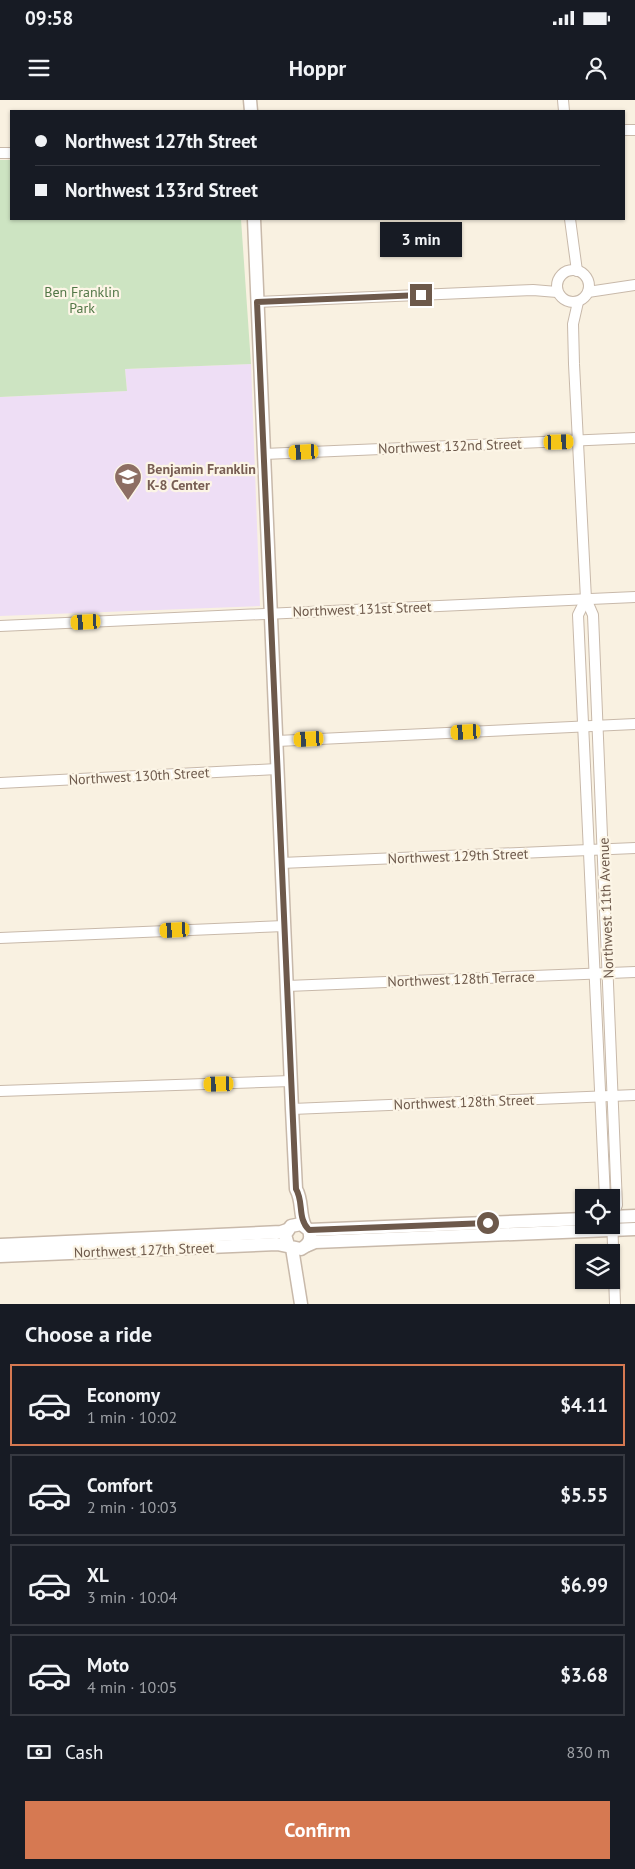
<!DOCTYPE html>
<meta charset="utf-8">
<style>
:root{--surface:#171b24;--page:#242831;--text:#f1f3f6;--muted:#9ea1a6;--line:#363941;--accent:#d67952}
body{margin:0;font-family:"PT Sans",sans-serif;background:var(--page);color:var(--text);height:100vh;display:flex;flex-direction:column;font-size:19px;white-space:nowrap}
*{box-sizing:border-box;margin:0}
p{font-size:16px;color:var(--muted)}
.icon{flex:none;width:28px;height:28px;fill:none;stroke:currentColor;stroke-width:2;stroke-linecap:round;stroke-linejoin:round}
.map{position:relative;height:1204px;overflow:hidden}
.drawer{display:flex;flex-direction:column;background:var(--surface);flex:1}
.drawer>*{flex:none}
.hud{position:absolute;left:10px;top:10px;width:615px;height:110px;border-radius:0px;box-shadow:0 1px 4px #0004;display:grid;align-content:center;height:110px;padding:0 25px;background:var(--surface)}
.fabs{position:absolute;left:575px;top:1089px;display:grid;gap:10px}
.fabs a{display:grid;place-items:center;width:45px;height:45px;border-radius:0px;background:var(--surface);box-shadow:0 1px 4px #0004;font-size:25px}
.end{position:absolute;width:22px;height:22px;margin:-11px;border:6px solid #6d594b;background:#fff;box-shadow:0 0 0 2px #fff}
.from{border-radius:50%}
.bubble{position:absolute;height:35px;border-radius:0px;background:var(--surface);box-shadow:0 1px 4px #0004;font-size:16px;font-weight:700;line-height:35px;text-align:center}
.car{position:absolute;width:15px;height:30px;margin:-15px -8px;border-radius:6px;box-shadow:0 0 4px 1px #0007;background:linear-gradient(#f5c518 24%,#345 0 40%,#f5c518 0 76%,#345 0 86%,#f5c518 0)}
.hud b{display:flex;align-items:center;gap:18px;height:48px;font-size:19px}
.hud b+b{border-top:1px solid var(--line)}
.hud i{width:12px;height:12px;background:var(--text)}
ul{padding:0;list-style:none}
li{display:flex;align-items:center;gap:15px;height:82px;margin:0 10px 8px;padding:0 15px;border:2px solid var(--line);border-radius:0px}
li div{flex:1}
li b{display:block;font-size:19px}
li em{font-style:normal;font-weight:700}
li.active{border-color:var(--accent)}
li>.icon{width:45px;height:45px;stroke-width:1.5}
h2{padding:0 25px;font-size:22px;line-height:60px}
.pay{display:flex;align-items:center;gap:12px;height:55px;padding:0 25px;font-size:19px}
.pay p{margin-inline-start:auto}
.button{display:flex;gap:10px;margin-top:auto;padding:10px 25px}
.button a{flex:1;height:58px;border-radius:0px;background:var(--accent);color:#fff;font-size:20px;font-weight:700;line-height:58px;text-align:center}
.status{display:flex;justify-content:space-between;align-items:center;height:35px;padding:0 25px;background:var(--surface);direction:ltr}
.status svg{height:14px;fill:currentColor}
header{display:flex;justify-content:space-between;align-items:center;height:65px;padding:0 25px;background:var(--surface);font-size:22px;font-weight:700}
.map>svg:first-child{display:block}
.education{fill:#eedef5}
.green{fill:#cde4c2}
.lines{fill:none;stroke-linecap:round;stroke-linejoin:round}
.minor-casing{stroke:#c8b9aa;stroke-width:12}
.tertiary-casing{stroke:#c8b9aa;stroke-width:15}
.minor{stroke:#fff;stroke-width:10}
.tertiary{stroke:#fff;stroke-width:12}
.route{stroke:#6d594b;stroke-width:6}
.labels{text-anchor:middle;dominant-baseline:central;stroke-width:4.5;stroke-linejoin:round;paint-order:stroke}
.park-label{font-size:14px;fill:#527747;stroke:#fcf5e6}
.street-label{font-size:14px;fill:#6d594b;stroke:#fcf5e6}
.education-label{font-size:14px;font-weight:bold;fill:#785e54;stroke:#fcf5e6;text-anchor:start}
</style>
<div class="status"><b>09:58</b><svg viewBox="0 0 49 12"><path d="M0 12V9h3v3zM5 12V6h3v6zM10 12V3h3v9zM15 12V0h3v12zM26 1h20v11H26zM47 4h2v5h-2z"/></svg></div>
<header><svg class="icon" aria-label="menu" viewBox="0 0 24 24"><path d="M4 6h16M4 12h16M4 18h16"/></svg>Hoppr<svg class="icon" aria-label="person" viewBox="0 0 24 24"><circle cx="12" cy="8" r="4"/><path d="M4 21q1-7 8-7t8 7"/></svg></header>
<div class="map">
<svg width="635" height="1204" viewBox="0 0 635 1204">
<rect width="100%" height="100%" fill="#f9f1e1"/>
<path class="education" d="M 251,264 L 260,506 L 0,516 L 0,297 L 127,291 L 125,269 Z"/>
<path class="green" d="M 0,60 L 11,60 L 11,119 L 241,119 L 251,264 L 125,269 L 127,291 L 0,297 Z"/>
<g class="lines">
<defs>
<g id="minor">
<path d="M 563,0 L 564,11"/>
<path d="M 624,30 L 635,30"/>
<path d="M 0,53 L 11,53"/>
<path d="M 570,119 L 577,171"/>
<circle cx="573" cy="186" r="16"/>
<path d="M 588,192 L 635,185"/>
<path d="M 257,202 L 533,190 L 557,192"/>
<path d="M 578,202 L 573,224 L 574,264 L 586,499 L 593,515 L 617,1105 L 612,1117 L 615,1204"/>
<path d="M 264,354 L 635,338"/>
<path d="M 586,499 L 578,515 L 605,1098"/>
<path d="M 0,526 L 635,497"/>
<path d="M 277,641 L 635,624"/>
<path d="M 0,683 L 277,669"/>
<path d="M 281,763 L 635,748"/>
<path d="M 0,838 L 284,826"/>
<path d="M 287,886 L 635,872"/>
<path d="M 0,991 L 291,981"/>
<path d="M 292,1009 L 635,995"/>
</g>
<g id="tertiary">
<path d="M 250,0 L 251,11"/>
<path d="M 254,119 L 292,1009 L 296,1089 C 303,1101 299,1114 305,1126"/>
<path d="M 611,1117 L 635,1116"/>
<path d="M 309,1130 L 584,1119"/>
<path d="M 0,1145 L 281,1132 L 287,1130"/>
<path d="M 308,1145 L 315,1142 L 635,1129"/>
<path d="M 292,1148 L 301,1204"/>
<path d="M 0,1156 L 277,1144 L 301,1149 C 309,1145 312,1139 309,1130 L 301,1124 L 291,1126 L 285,1135 L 288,1145"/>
</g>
</defs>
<use href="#minor" class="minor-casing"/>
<use href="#tertiary" class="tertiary-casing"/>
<use href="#minor" class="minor"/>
<use href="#tertiary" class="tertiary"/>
</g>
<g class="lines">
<path class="route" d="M 421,195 L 257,202 L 296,1089 C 304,1102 297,1118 309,1130 L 488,1123"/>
</g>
<defs>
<symbol id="school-pin" viewBox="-11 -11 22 30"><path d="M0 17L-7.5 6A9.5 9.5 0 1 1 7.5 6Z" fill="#8d6e63" stroke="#fcf5e6"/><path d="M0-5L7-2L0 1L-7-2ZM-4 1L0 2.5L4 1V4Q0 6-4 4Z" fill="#fff"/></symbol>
</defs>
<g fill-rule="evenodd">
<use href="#school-pin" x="112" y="361" width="32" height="43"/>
</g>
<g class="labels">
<g class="park-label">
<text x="82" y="192">Ben Franklin<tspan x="82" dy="16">Park</tspan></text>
</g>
<g class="street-label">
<text transform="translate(450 346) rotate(-2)">Northwest 132nd Street</text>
<text transform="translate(362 509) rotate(-2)">Northwest 131st Street</text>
<text transform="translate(139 676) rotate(-3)">Northwest 130th Street</text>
<text transform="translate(458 756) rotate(-2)">Northwest 129th Street</text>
<text transform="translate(606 808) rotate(-92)">Northwest 11th Avenue</text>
<text transform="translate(461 879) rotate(-2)">Northwest 128th Terrace</text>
<text transform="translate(464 1002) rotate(-2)">Northwest 128th Street</text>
<text transform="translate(144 1150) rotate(-2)">Northwest 127th Street</text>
</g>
<g class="education-label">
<text x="147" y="369">Benjamin Franklin<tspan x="147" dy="16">K-8 Center</tspan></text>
</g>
</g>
</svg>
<div class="fabs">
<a><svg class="icon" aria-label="locate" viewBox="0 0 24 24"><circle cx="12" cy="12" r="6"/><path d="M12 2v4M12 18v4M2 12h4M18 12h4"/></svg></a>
<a><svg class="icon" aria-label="layers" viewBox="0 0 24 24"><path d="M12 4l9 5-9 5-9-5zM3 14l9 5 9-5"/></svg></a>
</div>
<i class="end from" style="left:488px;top:1123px"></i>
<i class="end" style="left:421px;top:195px"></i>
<div class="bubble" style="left:380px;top:122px;width:82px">3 min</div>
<i class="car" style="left:559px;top:342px;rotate:88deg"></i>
<i class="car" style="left:304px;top:352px;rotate:267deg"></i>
<i class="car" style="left:86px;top:522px;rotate:267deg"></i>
<i class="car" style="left:466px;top:632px;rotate:267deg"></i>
<i class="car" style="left:309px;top:639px;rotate:267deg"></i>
<i class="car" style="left:175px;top:830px;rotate:267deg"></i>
<i class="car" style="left:219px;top:984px;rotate:268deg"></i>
<div class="hud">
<b><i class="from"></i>Northwest 127th Street</b>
<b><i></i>Northwest 133rd Street</b>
</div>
</div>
<section class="drawer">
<h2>Choose a ride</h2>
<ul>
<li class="active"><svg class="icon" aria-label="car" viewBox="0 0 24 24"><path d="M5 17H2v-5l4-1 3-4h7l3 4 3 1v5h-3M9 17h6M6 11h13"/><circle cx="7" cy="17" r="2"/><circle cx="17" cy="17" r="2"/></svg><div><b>Economy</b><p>1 min · 10:02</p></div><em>$4.11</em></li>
<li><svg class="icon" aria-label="car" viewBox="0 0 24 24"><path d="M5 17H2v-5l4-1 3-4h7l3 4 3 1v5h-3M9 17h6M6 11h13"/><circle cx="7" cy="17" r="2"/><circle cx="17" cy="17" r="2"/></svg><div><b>Comfort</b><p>2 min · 10:03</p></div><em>$5.55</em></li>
<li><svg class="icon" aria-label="car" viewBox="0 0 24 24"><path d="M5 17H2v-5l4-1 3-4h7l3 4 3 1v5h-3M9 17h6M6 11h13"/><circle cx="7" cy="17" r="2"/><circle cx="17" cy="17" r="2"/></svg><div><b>XL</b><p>3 min · 10:04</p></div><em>$6.99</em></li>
<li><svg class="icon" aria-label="car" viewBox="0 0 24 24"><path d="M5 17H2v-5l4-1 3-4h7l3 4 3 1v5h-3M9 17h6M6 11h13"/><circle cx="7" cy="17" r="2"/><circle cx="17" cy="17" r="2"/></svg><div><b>Moto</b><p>4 min · 10:05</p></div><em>$3.68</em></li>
</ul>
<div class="pay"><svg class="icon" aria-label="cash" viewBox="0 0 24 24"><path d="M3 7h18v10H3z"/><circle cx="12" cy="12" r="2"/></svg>Cash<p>830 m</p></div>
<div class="button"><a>Confirm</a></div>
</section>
